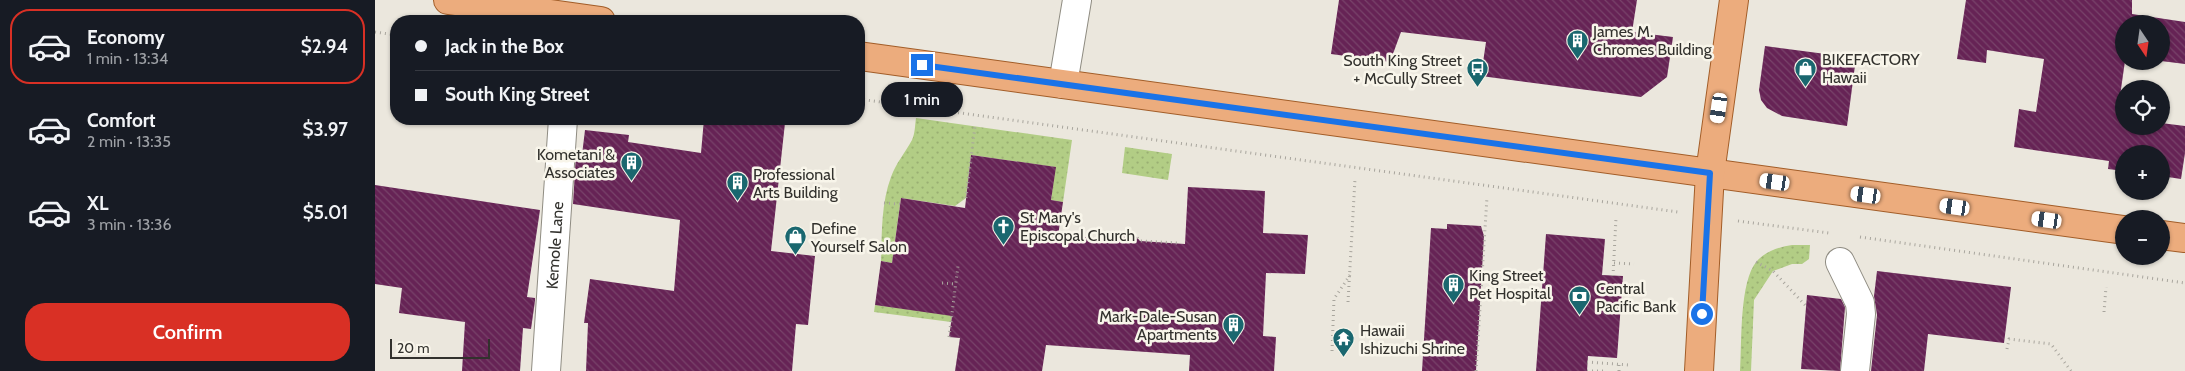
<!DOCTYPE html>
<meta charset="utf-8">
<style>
:root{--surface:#171b24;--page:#20242c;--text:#f1f3f6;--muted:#9ea1a6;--line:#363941;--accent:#d93025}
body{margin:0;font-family:Cabin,sans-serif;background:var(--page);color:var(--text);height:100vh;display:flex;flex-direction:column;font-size:19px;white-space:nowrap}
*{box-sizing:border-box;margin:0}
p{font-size:16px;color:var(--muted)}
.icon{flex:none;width:28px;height:28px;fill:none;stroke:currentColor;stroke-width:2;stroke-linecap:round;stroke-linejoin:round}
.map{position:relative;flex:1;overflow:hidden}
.panel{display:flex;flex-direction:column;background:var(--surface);width:375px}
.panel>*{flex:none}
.guide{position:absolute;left:15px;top:15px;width:475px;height:110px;border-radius:20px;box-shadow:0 1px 4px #0004;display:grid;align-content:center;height:110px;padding:0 25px;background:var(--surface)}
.needle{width:32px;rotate:167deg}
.buttons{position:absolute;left:1740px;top:15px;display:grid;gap:10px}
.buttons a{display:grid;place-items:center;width:55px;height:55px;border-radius:50%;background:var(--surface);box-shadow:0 1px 4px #0004;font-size:25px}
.scale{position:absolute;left:15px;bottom:12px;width:100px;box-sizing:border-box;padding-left:5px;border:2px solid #32312d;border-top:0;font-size:14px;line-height:18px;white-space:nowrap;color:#32312d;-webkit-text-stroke:4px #f8f5ea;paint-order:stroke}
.end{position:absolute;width:22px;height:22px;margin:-11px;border:6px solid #1a73e8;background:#fff;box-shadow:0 0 0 2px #fff}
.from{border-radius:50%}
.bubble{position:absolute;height:35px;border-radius:18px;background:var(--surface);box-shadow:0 1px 4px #0004;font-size:16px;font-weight:600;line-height:35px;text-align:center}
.car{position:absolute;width:15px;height:30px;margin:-15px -8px;border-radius:6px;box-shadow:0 0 4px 1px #0007;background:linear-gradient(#fff 24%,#345 0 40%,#fff 0 76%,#345 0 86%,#fff 0)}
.guide b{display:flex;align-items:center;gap:18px;height:48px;font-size:19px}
.guide b+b{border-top:1px solid var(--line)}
.guide i{width:12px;height:12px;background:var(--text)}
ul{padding:9px 0 0;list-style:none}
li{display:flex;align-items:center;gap:15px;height:75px;margin:0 10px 8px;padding:0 15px;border:2px solid transparent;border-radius:20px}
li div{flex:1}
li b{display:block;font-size:19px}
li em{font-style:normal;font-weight:600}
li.active{border-color:var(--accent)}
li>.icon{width:45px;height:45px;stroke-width:1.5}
.cta{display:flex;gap:10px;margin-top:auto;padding:10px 25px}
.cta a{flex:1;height:58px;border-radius:20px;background:var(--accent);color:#fff;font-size:20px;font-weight:600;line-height:58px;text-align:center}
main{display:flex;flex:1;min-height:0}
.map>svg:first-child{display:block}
.grass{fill:url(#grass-dots)}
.building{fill:url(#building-back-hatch)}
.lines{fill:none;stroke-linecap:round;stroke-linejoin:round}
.minor-casing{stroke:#8f8c82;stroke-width:30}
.major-casing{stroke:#a25d28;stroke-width:30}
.path{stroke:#a8a59d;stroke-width:3;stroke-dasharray:1 4;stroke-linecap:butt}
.minor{stroke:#fff;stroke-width:28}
.major{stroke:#ecac7d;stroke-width:28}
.route{stroke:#1a73e8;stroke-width:6}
.labels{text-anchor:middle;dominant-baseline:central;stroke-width:5;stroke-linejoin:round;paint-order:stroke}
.poi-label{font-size:16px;fill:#32312d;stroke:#f8f5ea;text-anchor:start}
.street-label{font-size:16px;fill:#32312d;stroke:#f8f5ea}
</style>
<main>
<section class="panel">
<ul>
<li class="active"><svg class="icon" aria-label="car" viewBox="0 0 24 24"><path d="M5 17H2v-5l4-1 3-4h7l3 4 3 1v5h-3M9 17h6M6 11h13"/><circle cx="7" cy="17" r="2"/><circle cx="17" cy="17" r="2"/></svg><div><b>Economy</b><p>1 min · 13:34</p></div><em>$2.94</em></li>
<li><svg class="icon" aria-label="car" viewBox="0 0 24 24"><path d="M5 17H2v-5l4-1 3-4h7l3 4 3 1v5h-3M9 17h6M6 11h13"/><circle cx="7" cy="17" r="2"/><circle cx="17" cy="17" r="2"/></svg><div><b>Comfort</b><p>2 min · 13:35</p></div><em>$3.97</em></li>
<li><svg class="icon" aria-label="car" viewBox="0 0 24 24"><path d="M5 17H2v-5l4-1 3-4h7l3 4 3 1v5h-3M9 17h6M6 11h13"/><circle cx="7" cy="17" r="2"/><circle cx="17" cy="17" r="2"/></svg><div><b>XL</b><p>3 min · 13:36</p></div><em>$5.01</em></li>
</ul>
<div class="cta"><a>Confirm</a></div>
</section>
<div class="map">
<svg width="1810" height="371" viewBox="0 0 1810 371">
<defs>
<pattern id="grass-dots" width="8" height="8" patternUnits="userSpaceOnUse" patternTransform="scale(1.25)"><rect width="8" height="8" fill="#b2cd85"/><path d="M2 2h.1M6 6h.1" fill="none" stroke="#9ab073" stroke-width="1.8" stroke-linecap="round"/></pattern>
<pattern id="building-back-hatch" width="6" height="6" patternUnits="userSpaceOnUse" patternTransform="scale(1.25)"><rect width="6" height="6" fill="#662355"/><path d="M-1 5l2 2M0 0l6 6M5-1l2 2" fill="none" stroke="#78436a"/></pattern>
</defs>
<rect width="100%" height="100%" fill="#ebe7dd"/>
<g class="grass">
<path d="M 541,118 L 697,140 L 688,202 L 676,200 L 680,167 L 596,155 L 591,198 L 580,206 L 526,198 L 517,263 L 506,261 C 507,233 506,204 516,177 C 521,163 530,153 537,140 C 540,134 540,125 541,118 Z"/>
<path d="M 750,147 L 797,154 L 793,180 L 747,173 Z"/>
<path d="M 1417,245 L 1435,245 L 1434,259 L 1427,264 L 1417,264 L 1398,271 L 1379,300 L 1376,371 L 1365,371 C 1367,343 1364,281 1382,261 C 1391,251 1404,247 1417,245 Z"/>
<path d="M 583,266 L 576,322 L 499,312 L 500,305 L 562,313 Z"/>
</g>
<g class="building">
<path d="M 964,0 L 1262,0 L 1257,32 L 1298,37 L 1292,77 L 1266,97 L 1106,76 L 1111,42 L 1026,32 L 1015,62 L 956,54 Z"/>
<path d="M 1591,0 L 1757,0 L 1757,14 L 1810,22 L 1810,64 L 1786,61 L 1786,24 L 1749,24 L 1749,61 L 1750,61 L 1742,117 L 1749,117 L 1749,126 L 1786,126 L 1786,123 L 1810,126 L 1810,153 L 1806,179 L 1786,176 L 1786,154 L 1749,154 L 1749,171 L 1733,169 L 1734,161 L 1639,147 L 1644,109 L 1661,112 L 1669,59 L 1612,50 L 1611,63 L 1582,59 Z"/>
<path d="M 1390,46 L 1481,58 L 1472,126 L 1407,116 L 1392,108 L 1386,100 L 1384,90 Z"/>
<path d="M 329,119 L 372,119 L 410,123 L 396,251 L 440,256 L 433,325 L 421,324 L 417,371 L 211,371 L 213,323 L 209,323 L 215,279 L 299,291 L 305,220 L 198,204 L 201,154 L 207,155 L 210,130 L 254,135 L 253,142 L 326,153 Z"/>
<path d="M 596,155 L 681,167 L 676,200 L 688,202 L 683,236 L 728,238 L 737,232 L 759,234 L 765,241 L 810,244 L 813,187 L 890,191 L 888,233 L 933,235 L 930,274 L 891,273 L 888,336 L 901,337 L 899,371 L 814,371 L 815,355 L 671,345 L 667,371 L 580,371 L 585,338 L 574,337 L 577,316 L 500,305 L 506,261 L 517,263 L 526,198 L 590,208 Z"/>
<path d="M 0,185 L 165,210 L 152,297 L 160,298 L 160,301 L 156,329 L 148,328 L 145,371 L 87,371 L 90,322 L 24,313 L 27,288 L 0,284 Z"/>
<path d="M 1072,224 L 1106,226 L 1109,236 L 1101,371 L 1047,371 L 1056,228 L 1072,229 Z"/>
<path d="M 1171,234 L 1230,239 L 1227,275 L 1248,276 L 1242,358 L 1213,356 L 1212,371 L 1161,371 Z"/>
<path d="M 1502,271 L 1636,287 L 1629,343 L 1553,334 L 1549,371 L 1496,371 L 1502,315 L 1499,296 Z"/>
<path d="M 1432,295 L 1466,299 L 1470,307 L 1465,371 L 1426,369 Z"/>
</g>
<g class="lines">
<defs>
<g id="minor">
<path d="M 688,84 L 702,0"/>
<path d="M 1465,262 L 1485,303 L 1486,314 L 1480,371"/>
<path id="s1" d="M 171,371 L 188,119"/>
</g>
<g id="major">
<path d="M 73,0 L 226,21"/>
<path d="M 484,56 L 1749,230"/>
<path d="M 1786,235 L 1810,238"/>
<path d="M 1324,371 L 1335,173 L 1359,0"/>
</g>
</defs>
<use href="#minor" class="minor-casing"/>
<use href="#major" class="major-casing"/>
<g class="path">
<path d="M 0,32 L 21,35"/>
<path d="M 484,99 L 1303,212"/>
<path d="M 591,198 L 600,126"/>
<path d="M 509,203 L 525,204"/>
<path d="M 1363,221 L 1454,233"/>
<path d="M 691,236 L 728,238 L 737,232 L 759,234 L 765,241 L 803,243"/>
<path d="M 1485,237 L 1810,283"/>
<path d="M 1381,262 L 1398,271 L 1431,306"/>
<path d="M 1239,263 L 1259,264"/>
<path d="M 1238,276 L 1241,218"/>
<path d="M 567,283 L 581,284"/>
<path d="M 973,302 L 980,179"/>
<path d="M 1729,312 L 1731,287"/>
<path d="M 574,337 L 583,266"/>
<path d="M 1632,349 L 1634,339 L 1676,344 L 1696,371"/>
<path d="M 957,351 L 959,299 L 975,275"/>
<path d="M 1212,362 L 1254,365"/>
<path d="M 1101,371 L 1112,197"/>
<path d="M 1212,371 L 1229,371"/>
<path d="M 1244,371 L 1244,364"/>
</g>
<use href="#minor" class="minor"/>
<use href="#major" class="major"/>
</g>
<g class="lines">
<path class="route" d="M 547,65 L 1335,173 L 1327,314"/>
</g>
<defs>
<symbol id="building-pin" viewBox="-11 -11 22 30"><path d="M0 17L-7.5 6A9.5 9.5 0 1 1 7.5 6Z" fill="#1a676f" stroke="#f8f5ea"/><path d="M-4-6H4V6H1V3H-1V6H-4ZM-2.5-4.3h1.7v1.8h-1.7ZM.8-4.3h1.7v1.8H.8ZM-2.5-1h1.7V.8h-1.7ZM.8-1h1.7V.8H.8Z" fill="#fff"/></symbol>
<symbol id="shop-pin" viewBox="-11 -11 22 30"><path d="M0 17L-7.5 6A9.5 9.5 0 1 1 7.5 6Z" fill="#1a676f" stroke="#f8f5ea"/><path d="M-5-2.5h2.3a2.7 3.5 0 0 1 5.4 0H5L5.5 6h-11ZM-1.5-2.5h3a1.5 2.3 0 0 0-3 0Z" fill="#fff"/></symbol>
<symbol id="bus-pin" viewBox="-11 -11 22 30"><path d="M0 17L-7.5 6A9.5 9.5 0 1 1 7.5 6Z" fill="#1a676f" stroke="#f8f5ea"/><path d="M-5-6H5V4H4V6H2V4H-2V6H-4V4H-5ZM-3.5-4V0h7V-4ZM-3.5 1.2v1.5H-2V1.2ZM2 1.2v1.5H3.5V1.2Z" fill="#fff"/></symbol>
<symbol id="church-pin" viewBox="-11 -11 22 30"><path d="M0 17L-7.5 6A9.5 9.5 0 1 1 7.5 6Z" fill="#1a676f" stroke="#f8f5ea"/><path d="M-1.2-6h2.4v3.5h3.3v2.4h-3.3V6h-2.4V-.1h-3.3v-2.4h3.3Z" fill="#fff"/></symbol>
<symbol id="bank-pin" viewBox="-11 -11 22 30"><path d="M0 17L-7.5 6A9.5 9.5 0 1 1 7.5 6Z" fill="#1a676f" stroke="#f8f5ea"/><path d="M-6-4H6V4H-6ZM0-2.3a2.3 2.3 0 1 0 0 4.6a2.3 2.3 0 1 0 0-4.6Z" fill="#fff"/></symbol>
<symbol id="temple-pin" viewBox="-11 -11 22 30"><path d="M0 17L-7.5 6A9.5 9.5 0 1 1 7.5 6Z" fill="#1a676f" stroke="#f8f5ea"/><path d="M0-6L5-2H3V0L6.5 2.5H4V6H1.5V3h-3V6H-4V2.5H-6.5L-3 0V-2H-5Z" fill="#fff"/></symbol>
</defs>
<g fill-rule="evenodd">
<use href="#building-pin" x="1190" y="28" width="25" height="34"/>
<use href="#shop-pin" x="1418" y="56" width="25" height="34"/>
<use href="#bus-pin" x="1090" y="56" width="25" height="34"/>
<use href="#building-pin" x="244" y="150" width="25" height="34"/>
<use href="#building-pin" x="350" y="170" width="25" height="34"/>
<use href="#church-pin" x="616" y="214" width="25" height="34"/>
<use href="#shop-pin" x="408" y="224" width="25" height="34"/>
<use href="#building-pin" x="1066" y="272" width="25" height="34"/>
<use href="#bank-pin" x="1192" y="284" width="25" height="34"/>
<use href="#building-pin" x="846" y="312" width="25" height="34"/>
<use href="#temple-pin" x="956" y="326" width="25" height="34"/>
</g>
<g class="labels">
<g class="poi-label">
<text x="1218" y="31">James M.<tspan x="1218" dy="18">Chromes Building</tspan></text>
<text x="1447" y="59">BIKEFACTORY<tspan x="1447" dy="18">Hawaii</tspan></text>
<text x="1087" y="60" text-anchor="end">South King Street<tspan x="1087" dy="18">+ McCully Street</tspan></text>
<text x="240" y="154" text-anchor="end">Kometani &amp;<tspan x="240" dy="18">Associates</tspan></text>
<text x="378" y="174">Professional<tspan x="378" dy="18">Arts Building</tspan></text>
<text x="645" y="217">St Mary's<tspan x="645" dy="18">Episcopal Church</tspan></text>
<text x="436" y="228">Define<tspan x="436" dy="18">Yourself Salon</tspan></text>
<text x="1094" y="275">King Street<tspan x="1094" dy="18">Pet Hospital</tspan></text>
<text x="1221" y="288">Central<tspan x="1221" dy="18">Pacific Bank</tspan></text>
<text x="842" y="316" text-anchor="end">Mark-Dale-Susan<tspan x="842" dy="18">Apartments</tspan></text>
<text x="985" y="330">Hawaii<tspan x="985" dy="18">Ishizuchi Shrine</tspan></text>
</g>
<g class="street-label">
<text stroke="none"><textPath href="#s1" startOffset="126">Kemole Lane</textPath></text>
</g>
</g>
</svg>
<div class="buttons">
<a><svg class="needle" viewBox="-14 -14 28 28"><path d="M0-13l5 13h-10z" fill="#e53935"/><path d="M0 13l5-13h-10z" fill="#9ea1a6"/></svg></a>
<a><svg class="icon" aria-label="locate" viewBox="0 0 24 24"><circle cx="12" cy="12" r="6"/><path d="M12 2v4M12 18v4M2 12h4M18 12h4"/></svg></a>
<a>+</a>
<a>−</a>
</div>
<div class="scale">20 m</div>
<i class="end from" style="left:1327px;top:314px"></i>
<i class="end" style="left:547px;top:65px"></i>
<div class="bubble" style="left:506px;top:82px;width:82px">1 min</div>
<i class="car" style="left:1344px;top:108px;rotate:188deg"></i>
<i class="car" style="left:1400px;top:182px;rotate:278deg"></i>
<i class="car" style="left:1491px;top:195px;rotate:278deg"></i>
<i class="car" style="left:1580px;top:207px;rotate:278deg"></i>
<i class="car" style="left:1672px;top:220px;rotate:278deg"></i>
<div class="guide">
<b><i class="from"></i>Jack in the Box</b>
<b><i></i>South King Street</b>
</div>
</div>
</main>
